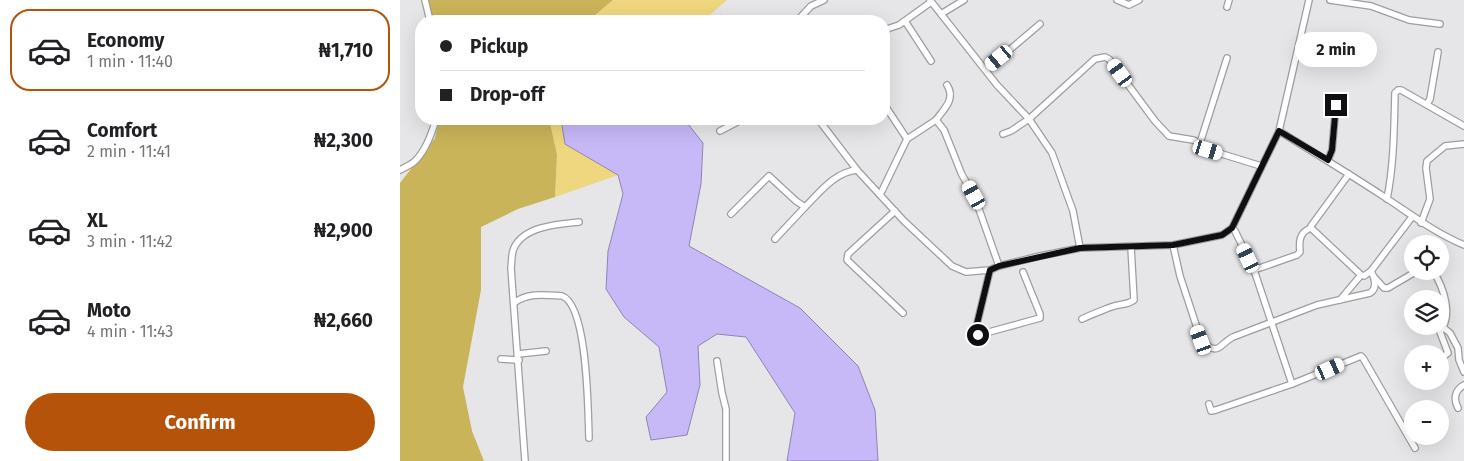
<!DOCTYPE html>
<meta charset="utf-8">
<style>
:root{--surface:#fff;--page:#f6f6f6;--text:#202124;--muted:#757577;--line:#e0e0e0;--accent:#b45309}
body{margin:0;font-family:"Fira Sans",sans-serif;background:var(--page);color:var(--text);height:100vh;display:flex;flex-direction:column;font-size:19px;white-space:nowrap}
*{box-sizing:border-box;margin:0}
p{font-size:16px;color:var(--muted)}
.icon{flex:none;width:28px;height:28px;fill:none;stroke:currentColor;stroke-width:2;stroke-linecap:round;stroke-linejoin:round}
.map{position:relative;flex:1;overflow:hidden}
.sheet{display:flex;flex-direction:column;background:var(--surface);width:400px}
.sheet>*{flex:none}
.hud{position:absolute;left:15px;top:15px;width:475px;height:110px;border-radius:20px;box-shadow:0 5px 20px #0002;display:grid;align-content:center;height:110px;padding:0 25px;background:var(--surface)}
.tools{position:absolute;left:1004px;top:235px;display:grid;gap:10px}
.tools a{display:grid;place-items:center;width:45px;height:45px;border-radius:50%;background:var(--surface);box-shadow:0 5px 20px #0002;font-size:25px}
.end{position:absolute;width:22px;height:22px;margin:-11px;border:6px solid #0f0e10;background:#fff;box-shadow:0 0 0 2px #fff}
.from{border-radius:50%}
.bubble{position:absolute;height:35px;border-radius:18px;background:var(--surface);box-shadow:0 5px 20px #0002;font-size:16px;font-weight:700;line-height:35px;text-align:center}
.car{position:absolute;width:15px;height:30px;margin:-15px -8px;border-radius:6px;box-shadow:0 0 4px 1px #0007;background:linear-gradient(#fff 24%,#345 0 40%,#fff 0 76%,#345 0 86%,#fff 0)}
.hud b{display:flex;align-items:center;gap:18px;height:48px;font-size:19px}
.hud b+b{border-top:1px solid var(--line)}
.hud i{width:12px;height:12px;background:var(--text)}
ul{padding:9px 0 0;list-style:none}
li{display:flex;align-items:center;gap:15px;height:82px;margin:0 10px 8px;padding:0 15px;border:2px solid transparent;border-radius:20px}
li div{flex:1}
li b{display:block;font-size:19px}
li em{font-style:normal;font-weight:700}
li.current{border-color:var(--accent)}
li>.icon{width:45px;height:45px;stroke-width:1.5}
.primary-button{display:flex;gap:10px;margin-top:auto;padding:10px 25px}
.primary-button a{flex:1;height:58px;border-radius:30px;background:var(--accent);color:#fff;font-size:20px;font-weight:700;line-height:58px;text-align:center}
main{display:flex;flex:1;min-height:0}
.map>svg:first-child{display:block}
.green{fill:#eed77e}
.forest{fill:#cab45a}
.water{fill:#c7b8f8;stroke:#9085b2}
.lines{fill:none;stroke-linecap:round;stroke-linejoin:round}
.minor-casing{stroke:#9e9da0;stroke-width:8}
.minor{stroke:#fff;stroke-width:5.5}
.route{stroke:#0f0e10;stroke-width:6}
</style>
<main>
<section class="sheet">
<ul>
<li class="current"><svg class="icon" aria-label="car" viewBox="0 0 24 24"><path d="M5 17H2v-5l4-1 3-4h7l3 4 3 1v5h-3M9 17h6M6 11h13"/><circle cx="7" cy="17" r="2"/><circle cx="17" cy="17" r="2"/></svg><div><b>Economy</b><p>1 min · 11:40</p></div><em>₦1,710</em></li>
<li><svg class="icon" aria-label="car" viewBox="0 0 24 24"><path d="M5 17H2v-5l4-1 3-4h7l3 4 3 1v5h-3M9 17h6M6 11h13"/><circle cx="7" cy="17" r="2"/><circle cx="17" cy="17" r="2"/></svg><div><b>Comfort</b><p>2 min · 11:41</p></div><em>₦2,300</em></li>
<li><svg class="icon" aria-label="car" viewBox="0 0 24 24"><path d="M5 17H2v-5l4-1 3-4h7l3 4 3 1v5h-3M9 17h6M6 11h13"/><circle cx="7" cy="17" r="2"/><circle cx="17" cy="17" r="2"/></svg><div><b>XL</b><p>3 min · 11:42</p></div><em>₦2,900</em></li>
<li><svg class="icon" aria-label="car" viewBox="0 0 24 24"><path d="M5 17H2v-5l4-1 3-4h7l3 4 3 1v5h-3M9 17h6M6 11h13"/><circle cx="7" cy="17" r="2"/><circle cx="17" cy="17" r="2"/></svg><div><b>Moto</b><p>4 min · 11:43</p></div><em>₦2,660</em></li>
</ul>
<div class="primary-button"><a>Confirm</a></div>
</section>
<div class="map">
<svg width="1064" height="461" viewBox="0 0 1064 461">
<rect width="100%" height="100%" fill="#e6e6e9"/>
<g class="green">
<path d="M 213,0 L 327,0 L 303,21 L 188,21 Z"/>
<path d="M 149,119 L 161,119 L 165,144 L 218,175 L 155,197 L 157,154 Z"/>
</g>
<g class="forest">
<path d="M 26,0 L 213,0 L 188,21 L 32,21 Z"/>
<path d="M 39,119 L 149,119 L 157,154 L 155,197 L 118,209 L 81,227 L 81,290 L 63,387 L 72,431 L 84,461 L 0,461 L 0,183 L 35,138 Z"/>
</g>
<path class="water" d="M 161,119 L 284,119 L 303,143 L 301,184 L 289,246 L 400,308 L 458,366 L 475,410 L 478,461 L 387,461 L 395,413 L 346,337 L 317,334 L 298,346 L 300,385 L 287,435 L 251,440 L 246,417 L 267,392 L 259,347 L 224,317 L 206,289 L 208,251 L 223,194 L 218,175 L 165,144 Z"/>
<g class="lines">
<defs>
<g id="minor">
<path d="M 25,0 L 30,21"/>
<path d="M 530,0 L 597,85 L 629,119 L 652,153 L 673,211 L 680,248"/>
<path d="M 717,0 L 729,5 L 739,0"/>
<path d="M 930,0 L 971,6 L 1009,20 L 1040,24"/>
<path d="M 827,7 L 829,0"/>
<path d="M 541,14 L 564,0"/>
<path d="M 403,16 L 411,21"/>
<path d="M 321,19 L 323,21"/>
<path d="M 397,21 L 411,6 L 424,0"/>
<path d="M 505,21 L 531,61"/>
<path d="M 485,36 L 487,29 L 499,25 L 531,2"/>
<path d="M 586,70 L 640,24"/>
<path d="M 484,104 L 507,139"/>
<path d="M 1027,104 L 1030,99 L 1038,52"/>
<path d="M 418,119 L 457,170 L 504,221 L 552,266 L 566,272 L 590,270 L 599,266 L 640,256 L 680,248 L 773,245 L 822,235 L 832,228 L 879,131 L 909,0"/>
<path d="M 536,120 C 544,109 556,99 547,85"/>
<path d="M 320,131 L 343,119"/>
<path d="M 879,131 C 915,153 951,175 986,198 C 1012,215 1035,233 1064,245"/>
<path d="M 603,134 L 611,131 L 629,119 L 695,59 L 705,57 L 709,59 L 755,121 L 769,136 L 793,140 L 800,143 L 809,150 L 861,166"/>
<path d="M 800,143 L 827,58"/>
<path d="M 928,160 L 932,150 L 936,105"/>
<path d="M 0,170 C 4,168 10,165 14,162 C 26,151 32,133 36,119"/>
<path d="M 480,195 L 507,139 L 536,120 L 544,130 L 562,175 L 574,195 L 599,266"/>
<path d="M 987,199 C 994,164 994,129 995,93 L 998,90 L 1001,90 L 1064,126"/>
<path d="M 495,211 L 448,254 L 447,260 L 503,313"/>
<path d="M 331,214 L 369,176 L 396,201 L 405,207 C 420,192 435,172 457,170"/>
<path d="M 1021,223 L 1030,199 L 1026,168 L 1027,161 L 1045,146 L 1064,144"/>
<path d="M 832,228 L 835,231 L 854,270 L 892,384"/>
<path d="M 911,228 L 961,275 L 964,276 L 971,271 L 1012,217"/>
<path d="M 375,239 L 405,207"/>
<path d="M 773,245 L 780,276 L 801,340 C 819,358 819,344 833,337 L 917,305 L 970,293 C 978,288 975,279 971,271"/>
<path d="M 590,270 L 575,332 L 578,335 L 640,318 L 640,314 L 623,272"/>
<path d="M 854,270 L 897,255 L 900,252 C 899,242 899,232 911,228 L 911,226 L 949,174"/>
<path d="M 1033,271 C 1044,288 1053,315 1040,332 L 1048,353 L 1044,356"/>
<path d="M 974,277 L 984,288 L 988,288 L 1017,271"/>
<path d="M 940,300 L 961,275"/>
<path d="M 114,303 C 128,292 146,295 162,296 C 188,305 188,413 189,438"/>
<path d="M 682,319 C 692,314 701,311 711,307 C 720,303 726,306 734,300 L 731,247"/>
<path d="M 1044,328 L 1050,333 L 1058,348 L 1059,360 L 1064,372"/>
<path d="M 118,354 L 146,351"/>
<path d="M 101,359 L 119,360"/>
<path d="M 317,361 L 322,393 L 326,409 L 326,461"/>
<path d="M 809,404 L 811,411 L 816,410 L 892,384 L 961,356 L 963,358 L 1015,448"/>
<path d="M 1058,408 C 1053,399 1055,390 1064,385"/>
<path d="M 125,461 L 111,268 C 112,262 111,254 114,248 C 124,226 159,224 179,222"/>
</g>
</defs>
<use href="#minor" class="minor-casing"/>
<use href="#minor" class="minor"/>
</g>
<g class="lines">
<path class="route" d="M 578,335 L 575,332 L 590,270 L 599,266 L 680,248 L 773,245 L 822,235 L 832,228 L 879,131 L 928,160 L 932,150 L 936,105"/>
</g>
</svg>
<div class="tools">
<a><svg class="icon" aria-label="locate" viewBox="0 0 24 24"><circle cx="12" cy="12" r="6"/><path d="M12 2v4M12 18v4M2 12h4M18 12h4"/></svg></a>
<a><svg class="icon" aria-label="layers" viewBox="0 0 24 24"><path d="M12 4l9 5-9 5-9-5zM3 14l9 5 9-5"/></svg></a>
<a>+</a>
<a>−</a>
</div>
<i class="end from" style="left:578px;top:335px"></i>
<i class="end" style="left:936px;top:105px"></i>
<div class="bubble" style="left:895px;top:32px;width:82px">2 min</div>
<i class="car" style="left:599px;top:58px;rotate:230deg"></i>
<i class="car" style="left:720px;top:73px;rotate:324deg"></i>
<i class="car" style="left:808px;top:150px;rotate:107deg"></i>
<i class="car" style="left:574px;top:195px;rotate:331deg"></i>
<i class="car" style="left:848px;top:258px;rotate:335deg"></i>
<i class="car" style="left:801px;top:340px;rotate:340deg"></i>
<i class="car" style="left:930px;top:369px;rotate:66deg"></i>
<div class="hud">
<b><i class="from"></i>Pickup</b>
<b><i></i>Drop-off</b>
</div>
</div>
</main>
